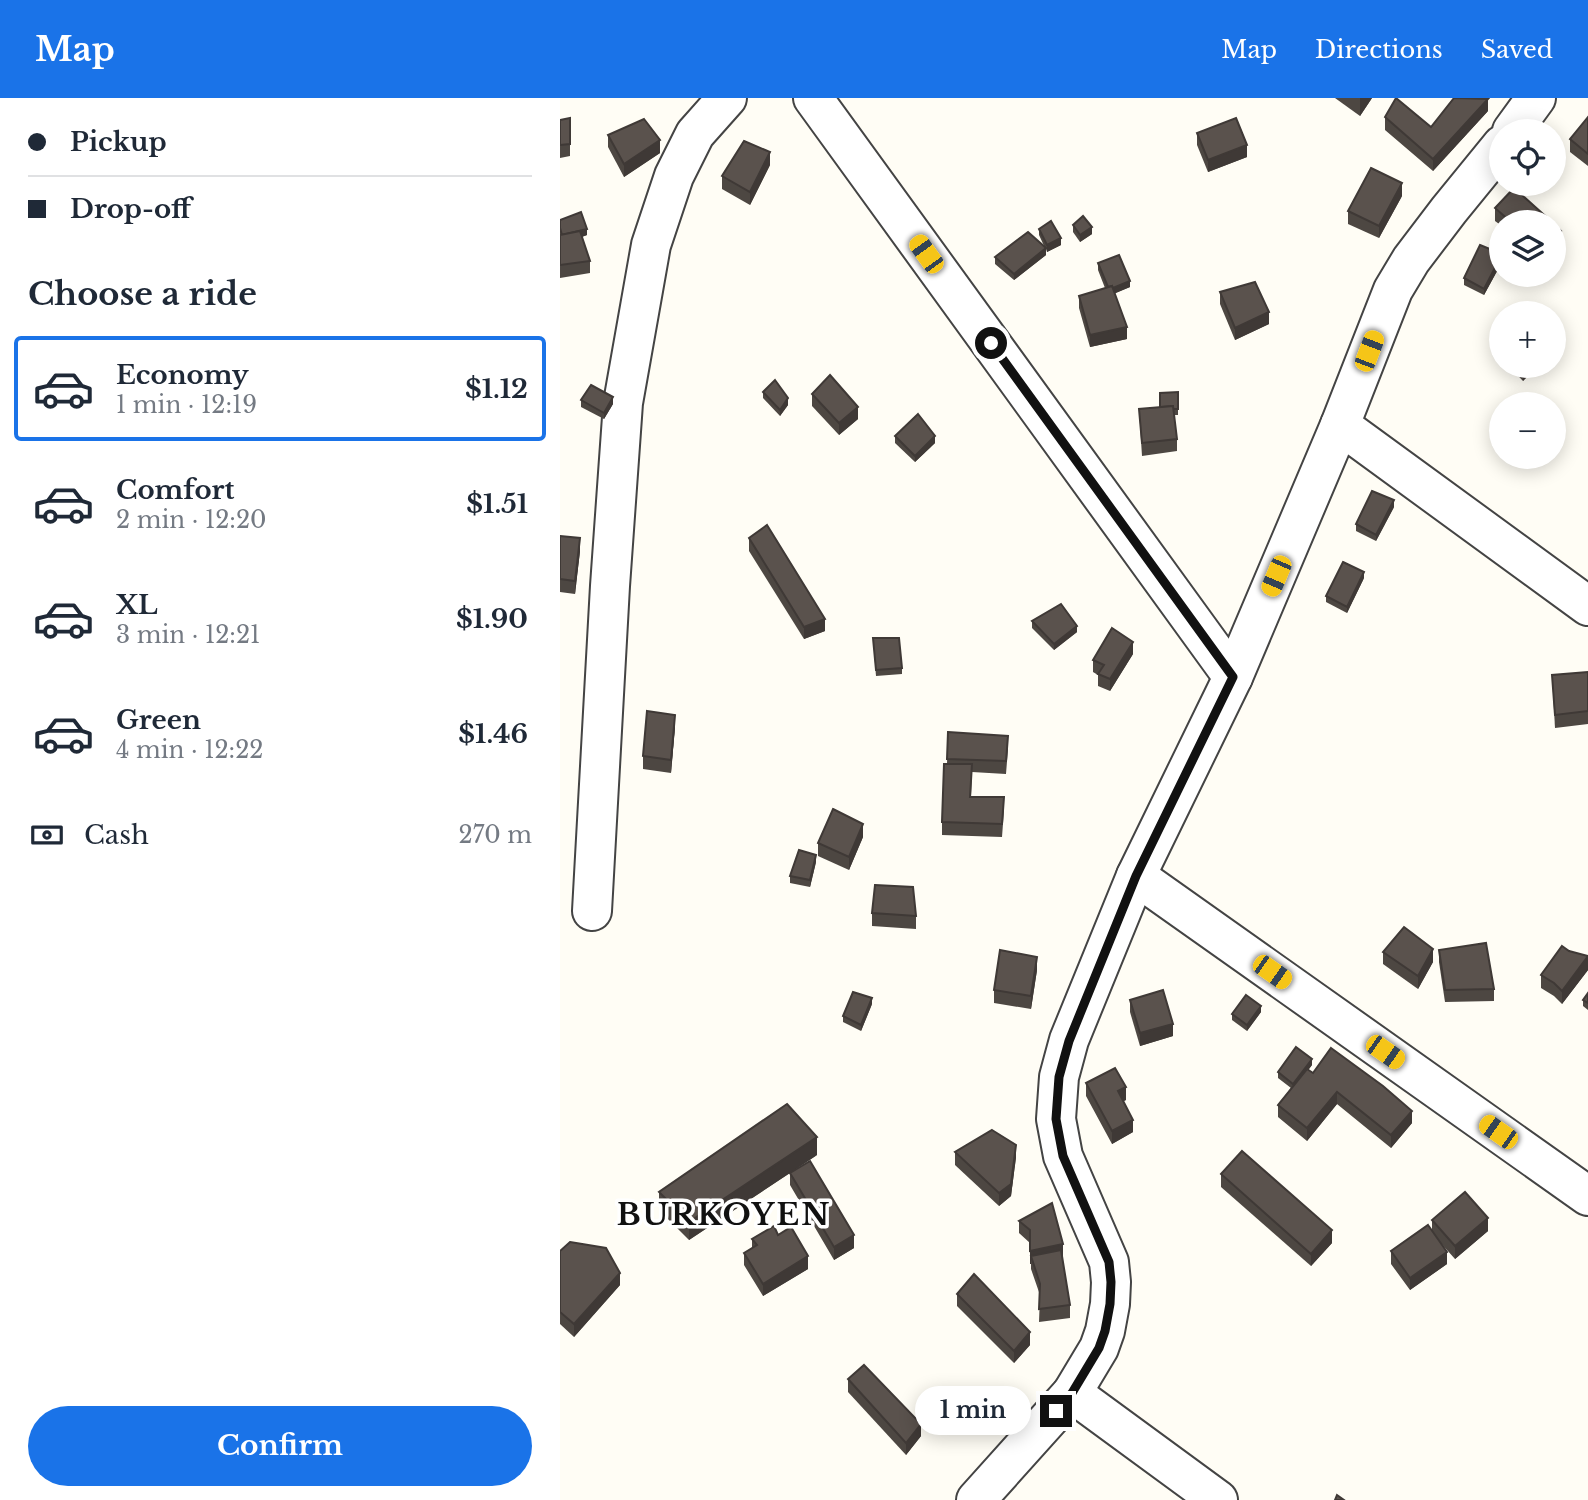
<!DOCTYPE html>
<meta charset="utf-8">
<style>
:root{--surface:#fff;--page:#f6f6f7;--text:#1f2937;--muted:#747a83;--line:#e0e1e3;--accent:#1a73e8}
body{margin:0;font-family:"Libre Baskerville",serif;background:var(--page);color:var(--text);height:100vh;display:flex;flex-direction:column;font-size:26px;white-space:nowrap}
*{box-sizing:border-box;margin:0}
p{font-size:23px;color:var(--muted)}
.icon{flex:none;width:38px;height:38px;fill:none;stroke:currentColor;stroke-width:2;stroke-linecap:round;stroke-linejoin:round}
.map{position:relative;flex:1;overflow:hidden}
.details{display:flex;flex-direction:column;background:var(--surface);width:560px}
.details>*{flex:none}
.banner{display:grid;align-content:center;height:154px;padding:0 28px;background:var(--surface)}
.buttons{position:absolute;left:929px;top:21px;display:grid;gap:14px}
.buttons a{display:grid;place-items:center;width:77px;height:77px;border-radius:50%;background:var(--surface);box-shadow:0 4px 18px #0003;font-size:35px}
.end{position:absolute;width:32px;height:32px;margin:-16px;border:9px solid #111;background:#fff;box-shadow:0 0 0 4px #fff}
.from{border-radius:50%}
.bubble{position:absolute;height:49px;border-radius:24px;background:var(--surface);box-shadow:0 4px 18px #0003;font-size:23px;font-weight:700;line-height:49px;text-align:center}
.car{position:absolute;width:21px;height:42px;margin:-21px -10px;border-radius:9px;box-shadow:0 0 5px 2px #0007;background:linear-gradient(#f5c518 24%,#345 0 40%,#f5c518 0 76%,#345 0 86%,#f5c518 0)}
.banner b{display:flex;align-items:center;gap:24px;height:66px;font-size:26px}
.banner b+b{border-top:2px solid var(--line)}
.banner i{width:18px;height:18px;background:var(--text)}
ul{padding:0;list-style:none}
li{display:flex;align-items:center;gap:21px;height:105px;margin:0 14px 10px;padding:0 14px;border:4px solid transparent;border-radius:7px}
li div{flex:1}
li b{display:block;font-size:26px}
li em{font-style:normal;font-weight:700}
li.selected{border-color:var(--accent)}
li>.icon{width:63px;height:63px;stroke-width:1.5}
h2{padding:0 28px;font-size:32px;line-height:84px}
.pay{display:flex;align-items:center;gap:18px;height:77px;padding:0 28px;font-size:26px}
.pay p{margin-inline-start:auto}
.cta{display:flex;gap:14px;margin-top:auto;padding:14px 28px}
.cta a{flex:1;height:80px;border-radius:42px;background:var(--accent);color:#fff;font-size:28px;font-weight:700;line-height:80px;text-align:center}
header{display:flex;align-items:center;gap:42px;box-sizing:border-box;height:98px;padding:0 35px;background:var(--accent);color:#fff}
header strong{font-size:33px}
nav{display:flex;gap:38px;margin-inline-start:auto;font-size:24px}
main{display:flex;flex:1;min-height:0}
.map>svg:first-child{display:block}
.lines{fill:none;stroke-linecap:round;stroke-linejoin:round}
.minor-casing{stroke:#444;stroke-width:42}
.minor{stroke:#fff;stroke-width:38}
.wall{fill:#4d4742}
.shaded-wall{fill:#3f3936}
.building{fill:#5a524d;stroke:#3f3936;stroke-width:2}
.route{stroke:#111;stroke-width:9}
.labels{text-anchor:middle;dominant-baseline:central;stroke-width:7;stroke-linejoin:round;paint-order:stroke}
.district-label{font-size:30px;font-weight:bold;letter-spacing:2px;fill:#111;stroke:#fff}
</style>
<header>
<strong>Map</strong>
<nav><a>Map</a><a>Directions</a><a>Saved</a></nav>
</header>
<main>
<section class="details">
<div class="banner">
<b><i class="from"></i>Pickup</b>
<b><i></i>Drop-off</b>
</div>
<h2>Choose a ride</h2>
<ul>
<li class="selected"><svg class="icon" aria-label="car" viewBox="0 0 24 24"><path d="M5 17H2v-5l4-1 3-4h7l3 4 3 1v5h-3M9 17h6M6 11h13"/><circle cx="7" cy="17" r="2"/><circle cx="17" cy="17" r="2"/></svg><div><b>Economy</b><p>1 min · 12:19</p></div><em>$1.12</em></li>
<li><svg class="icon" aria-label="car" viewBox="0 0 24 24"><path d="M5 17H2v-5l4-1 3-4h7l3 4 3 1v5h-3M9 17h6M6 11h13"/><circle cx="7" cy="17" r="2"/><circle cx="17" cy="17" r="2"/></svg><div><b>Comfort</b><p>2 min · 12:20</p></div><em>$1.51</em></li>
<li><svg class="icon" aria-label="car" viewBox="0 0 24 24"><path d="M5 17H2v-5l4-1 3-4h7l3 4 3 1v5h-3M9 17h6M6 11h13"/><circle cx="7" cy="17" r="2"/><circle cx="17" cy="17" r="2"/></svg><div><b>XL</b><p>3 min · 12:21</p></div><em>$1.90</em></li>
<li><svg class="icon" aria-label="car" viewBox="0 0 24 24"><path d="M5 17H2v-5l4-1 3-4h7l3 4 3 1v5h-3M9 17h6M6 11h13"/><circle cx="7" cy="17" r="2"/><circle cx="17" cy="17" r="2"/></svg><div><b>Green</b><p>4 min · 12:22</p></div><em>$1.46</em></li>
</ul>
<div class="pay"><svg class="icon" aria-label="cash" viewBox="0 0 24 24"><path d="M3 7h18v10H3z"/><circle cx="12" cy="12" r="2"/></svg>Cash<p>270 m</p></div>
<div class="cta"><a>Confirm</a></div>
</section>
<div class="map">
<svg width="1028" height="1402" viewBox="0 0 1028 1402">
<rect width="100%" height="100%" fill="#fffdf5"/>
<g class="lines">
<defs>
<g id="minor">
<path d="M 253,0 L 673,579"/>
<path d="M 952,33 L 976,0"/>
<path d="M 780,327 L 1028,508"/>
<path d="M 576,778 L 1028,1098"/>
<path d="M 32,813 L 50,488 L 63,305 L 91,147 L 114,78 L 135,36 L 167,0"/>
<path d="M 512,1295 L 658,1402"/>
<path d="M 416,1402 L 512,1295 L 539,1250 L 545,1233 L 550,1206 L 551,1184 L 549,1164 L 503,1058 L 496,1021 L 499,979 L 509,942 L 576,778 L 673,579 L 780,327 L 833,192 L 851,162 L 889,112 L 942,47"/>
</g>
</defs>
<use href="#minor" class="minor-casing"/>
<use href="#minor" class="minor"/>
</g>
<g class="wall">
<path d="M 775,0 L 812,0 L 800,18 Z"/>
<path d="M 928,13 L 873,73 L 825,32 L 825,19 L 871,29 Z"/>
<path d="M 1028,19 L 1028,68 L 1010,54 L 1010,41 Z"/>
<path d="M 10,20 L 10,58 L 0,60 L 0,22 Z"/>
<path d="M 637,35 L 687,59 L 648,74 L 637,47 Z"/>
<path d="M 48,37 L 100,55 L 64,79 L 48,49 Z"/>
<path d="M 210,67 L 190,107 L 162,91 L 162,78 Z"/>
<path d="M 842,98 L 819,140 L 788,126 L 788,113 Z"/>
<path d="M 935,110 L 992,124 L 942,124 L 942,128 L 935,123 Z"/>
<path d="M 0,122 L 27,137 L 22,139 L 30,163 L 30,175 L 0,180 Z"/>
<path d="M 513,127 L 532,136 L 520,144 L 513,134 Z"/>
<path d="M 479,131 L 501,147 L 487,154 L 486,151 L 486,157 L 454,182 L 435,166 L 435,159 L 485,150 L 479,137 Z"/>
<path d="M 942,156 L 942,164 L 924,197 L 904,187 L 904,180 Z"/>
<path d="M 538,165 L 570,189 L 555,195 L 567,241 L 530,249 L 519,210 L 519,198 L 545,190 L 538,172 Z"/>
<path d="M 660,194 L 709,226 L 675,242 L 660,206 Z"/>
<path d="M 949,268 L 977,268 L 963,283 Z"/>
<path d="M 203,294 L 228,307 L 220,318 L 203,300 Z"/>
<path d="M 618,294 L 618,317 L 614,317 L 617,341 L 617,353 L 582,358 L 579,311 L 600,309 Z"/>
<path d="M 252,296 L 298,321 L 279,337 L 252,308 Z"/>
<path d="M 21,302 L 53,306 L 44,321 L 21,309 Z"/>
<path d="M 335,338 L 375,345 L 355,364 L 335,345 Z"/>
<path d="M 834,409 L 816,443 L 796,433 L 796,426 Z"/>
<path d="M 0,438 L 20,453 L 15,496 L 0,494 Z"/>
<path d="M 189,440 L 265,533 L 244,541 L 189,453 Z"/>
<path d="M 804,480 L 787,515 L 766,504 L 766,498 Z"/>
<path d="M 472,523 L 517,534 L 494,552 L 472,530 Z"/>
<path d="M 313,540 L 342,570 L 342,576 L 316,578 Z"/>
<path d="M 573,556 L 550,593 L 538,588 L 538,577 L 533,574 L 533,562 Z"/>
<path d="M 1028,574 L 1028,626 L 995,630 L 992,577 Z"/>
<path d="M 115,629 L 111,675 L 83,671 L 83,658 Z"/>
<path d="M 388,634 L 448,651 L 446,676 L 412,674 L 411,699 L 444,712 L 442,739 L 382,737 L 382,724 L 387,666 Z"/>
<path d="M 303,739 L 289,772 L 258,758 L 258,745 Z"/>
<path d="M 256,764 L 250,789 L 230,785 L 230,778 Z"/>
<path d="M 312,815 L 356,818 L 356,831 L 312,828 Z"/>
<path d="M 879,852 L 934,891 L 934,903 L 885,904 L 879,864 Z"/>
<path d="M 1009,853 L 1028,858 L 1028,872 L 1002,906 L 994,898 L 981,890 L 981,877 Z"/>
<path d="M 823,854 L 873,864 L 858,891 L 823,866 Z"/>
<path d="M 477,872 L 471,911 L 434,905 L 434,892 Z"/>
<path d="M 1028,895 L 1028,912 L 1023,908 L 1023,902 Z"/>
<path d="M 570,902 L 613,938 L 580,948 L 570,914 Z"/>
<path d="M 312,906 L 301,933 L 283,924 L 283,918 Z"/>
<path d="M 701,914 L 687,933 L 672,922 L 672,916 Z"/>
<path d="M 752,967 L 748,972 L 753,975 L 852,1025 L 831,1050 L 777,1006 L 747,1043 L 718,1019 L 718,1007 L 731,990 L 718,980 L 718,974 Z"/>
<path d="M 526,985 L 566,1002 L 563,1003 L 573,1034 L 552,1046 L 526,998 Z"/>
<path d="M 395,1054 L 456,1059 L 451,1098 L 439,1108 L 395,1067 Z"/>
<path d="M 257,1057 L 233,1073 L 294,1150 L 274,1162 L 230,1087 L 230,1075 L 129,1142 L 99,1112 L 99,1094 Z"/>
<path d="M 661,1076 L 772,1145 L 751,1168 L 661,1089 Z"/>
<path d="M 872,1122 L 928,1133 L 895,1161 L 879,1143 L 887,1166 L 850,1192 L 831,1166 L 831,1153 L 872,1133 Z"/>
<path d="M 459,1123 L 503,1159 L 502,1159 L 510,1207 L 510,1220 L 479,1224 L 480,1197 L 471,1171 L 471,1166 L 470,1166 L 470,1145 L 459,1135 Z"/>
<path d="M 218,1137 L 248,1171 L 203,1198 L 184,1167 L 184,1155 L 192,1150 L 192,1141 Z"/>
<path d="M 0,1153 L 60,1187 L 14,1239 L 0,1226 Z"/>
<path d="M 397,1196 L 470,1247 L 454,1265 L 397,1208 Z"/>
<path d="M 288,1281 L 361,1338 L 346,1357 L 288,1294 Z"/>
</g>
<g class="shaded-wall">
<path d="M 800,0 L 812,0 L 800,18 Z"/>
<path d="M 928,1 L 928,13 L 873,73 L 873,61 Z"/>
<path d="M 100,42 L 100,55 L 64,79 L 64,66 Z"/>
<path d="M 687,47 L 687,59 L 648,74 L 648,62 Z"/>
<path d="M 210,54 L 210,67 L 190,107 L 190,94 Z"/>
<path d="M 842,85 L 842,98 L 819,140 L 819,128 Z"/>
<path d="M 532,129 L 532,136 L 520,144 L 520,137 Z"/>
<path d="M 27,131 L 27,137 L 3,145 L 3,139 Z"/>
<path d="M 1001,133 L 1001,145 L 994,152 L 994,140 Z"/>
<path d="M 501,140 L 501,147 L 487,154 L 487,147 Z"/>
<path d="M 486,150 L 486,157 L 454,182 L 454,176 Z"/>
<path d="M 942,157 L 942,164 L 924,197 L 924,191 Z"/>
<path d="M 570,183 L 570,189 L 549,198 L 549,191 Z"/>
<path d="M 709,214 L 709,226 L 675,242 L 675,230 Z"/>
<path d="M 567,229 L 567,241 L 530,249 L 530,237 Z"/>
<path d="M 1000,232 L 1000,244 L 994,251 L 994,238 Z"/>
<path d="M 965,268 L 977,268 L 963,283 L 963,270 Z"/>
<path d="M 53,299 L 53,306 L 44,321 L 44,315 Z"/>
<path d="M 228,300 L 228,307 L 220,318 L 220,312 Z"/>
<path d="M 298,309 L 298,321 L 279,337 L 279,325 Z"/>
<path d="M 375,338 L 375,345 L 355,364 L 355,358 Z"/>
<path d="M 834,402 L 834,409 L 816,443 L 816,437 Z"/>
<path d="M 20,440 L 20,453 L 15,496 L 15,483 Z"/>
<path d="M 804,474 L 804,480 L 787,515 L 787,509 Z"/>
<path d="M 265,521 L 265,533 L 244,541 L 244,529 Z"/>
<path d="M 517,528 L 517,534 L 494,552 L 494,546 Z"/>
<path d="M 573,544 L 573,556 L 550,593 L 550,581 Z"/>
<path d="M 115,617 L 115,629 L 111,675 L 111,662 Z"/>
<path d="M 303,726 L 303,739 L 289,772 L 289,759 Z"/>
<path d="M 256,757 L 256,764 L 250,789 L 250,782 Z"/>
<path d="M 873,851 L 873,864 L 858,891 L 858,878 Z"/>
<path d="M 477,859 L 477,872 L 471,911 L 471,898 Z"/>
<path d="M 1028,859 L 1028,872 L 1002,906 L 1002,893 Z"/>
<path d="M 312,900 L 312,906 L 301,933 L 301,927 Z"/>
<path d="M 701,908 L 701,914 L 687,933 L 687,927 Z"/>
<path d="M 613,926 L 613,938 L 580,948 L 580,935 Z"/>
<path d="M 752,961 L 752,967 L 733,992 L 733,986 Z"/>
<path d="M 566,989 L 566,1002 L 558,1006 L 558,993 Z"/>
<path d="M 777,994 L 777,1006 L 747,1043 L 747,1030 Z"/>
<path d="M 852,1013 L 852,1025 L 831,1050 L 831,1037 Z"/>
<path d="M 573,1022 L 573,1034 L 552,1046 L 552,1033 Z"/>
<path d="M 257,1039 L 257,1057 L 129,1142 L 129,1124 Z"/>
<path d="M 456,1047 L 456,1059 L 451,1098 L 439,1108 L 439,1095 Z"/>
<path d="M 928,1120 L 928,1133 L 895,1161 L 895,1148 Z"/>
<path d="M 772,1132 L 772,1145 L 751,1168 L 751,1156 Z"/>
<path d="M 294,1137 L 294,1150 L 274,1162 L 274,1149 Z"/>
<path d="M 503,1146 L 503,1159 L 473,1165 L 471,1158 L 471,1166 L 470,1166 L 470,1153 Z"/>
<path d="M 887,1154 L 887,1166 L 850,1192 L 850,1180 Z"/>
<path d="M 248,1158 L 248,1171 L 203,1198 L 203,1186 Z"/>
<path d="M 60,1175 L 60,1187 L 14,1239 L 14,1226 Z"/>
<path d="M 470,1234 L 470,1247 L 454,1265 L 454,1253 Z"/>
<path d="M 361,1326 L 361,1338 L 346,1357 L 346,1345 Z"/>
</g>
<g class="building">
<path d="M 836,0 L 871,29 L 894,0 L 928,1 L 873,61 L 825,19 Z"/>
<path d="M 1028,19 L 1028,56 L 1010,41 Z"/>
<path d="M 10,20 L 10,46 L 0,47 L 0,22 Z"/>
<path d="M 676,20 L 687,47 L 648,62 L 637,35 Z"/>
<path d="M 84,21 L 100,42 L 64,66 L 48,37 Z"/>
<path d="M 184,43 L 210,54 L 190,94 L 162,78 Z"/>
<path d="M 811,70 L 842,85 L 819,128 L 788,113 Z"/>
<path d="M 954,90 L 992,124 L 951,124 L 935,110 Z"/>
<path d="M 21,114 L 27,131 L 2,137 L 0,130 L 0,122 Z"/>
<path d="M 523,118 L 532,129 L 520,137 L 513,127 Z"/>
<path d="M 491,123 L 501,140 L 487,147 L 479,131 Z"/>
<path d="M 994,126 L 1001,133 L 994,140 Z"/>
<path d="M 20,133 L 30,163 L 0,167 L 0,137 Z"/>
<path d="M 468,134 L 486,150 L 454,176 L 435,159 Z"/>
<path d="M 920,147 L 942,156 L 924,191 L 904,180 Z"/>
<path d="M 559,157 L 570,183 L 553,190 L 552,188 L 548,189 L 538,165 Z"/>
<path d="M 695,184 L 709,214 L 675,230 L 660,194 Z"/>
<path d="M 552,188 L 567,229 L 530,237 L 519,198 Z"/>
<path d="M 976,208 L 983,215 L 969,215 Z"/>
<path d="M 994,226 L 1000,232 L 994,238 Z"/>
<path d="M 270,277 L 298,309 L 279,325 L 252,296 Z"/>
<path d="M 215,282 L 228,300 L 220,312 L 203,294 Z"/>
<path d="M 31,287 L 53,299 L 44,315 L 21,302 Z"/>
<path d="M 618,294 L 618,311 L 613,311 L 613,308 L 600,309 L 600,295 Z"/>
<path d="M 613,308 L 617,341 L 582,345 L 579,311 Z"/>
<path d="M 358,316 L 375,338 L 355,358 L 335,338 Z"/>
<path d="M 812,393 L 834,402 L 816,437 L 796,426 Z"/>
<path d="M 207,427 L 265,521 L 244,529 L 189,440 Z"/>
<path d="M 0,438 L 20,440 L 15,483 L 0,481 Z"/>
<path d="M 783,464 L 804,474 L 787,509 L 766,498 Z"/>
<path d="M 501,506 L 517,528 L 494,546 L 472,523 Z"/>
<path d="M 552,530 L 573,544 L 550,581 L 538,576 L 544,567 L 533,562 Z"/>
<path d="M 313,540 L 339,540 L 342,570 L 316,572 Z"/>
<path d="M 1028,574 L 1028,613 L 995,617 L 992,577 Z"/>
<path d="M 87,613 L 115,617 L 111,662 L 83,658 Z"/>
<path d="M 388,634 L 448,638 L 446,663 L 387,661 Z"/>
<path d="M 384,666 L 412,666 L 410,699 L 444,699 L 442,726 L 382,724 Z"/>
<path d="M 273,711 L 303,726 L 289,759 L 258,745 Z"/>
<path d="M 239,752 L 256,757 L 250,782 L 230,778 Z"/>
<path d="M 315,787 L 353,789 L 356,818 L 312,815 Z"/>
<path d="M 844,829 L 873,851 L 858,878 L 823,854 Z"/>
<path d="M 926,845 L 934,891 L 885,892 L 879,852 Z"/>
<path d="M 1002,848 L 1009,853 L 1028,858 L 1002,893 L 994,885 L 981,877 Z"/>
<path d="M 440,852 L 477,859 L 471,898 L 434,892 Z"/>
<path d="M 603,892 L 613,926 L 580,935 L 570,902 Z"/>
<path d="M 293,894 L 312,900 L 301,927 L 283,918 Z"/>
<path d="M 1028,895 L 1028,905 L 1023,902 Z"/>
<path d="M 686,897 L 701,908 L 687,927 L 672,916 Z"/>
<path d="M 736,949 L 752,961 L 733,986 L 718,974 Z"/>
<path d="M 771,950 L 823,988 L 852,1013 L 831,1037 L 777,994 L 747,1030 L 718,1007 L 747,971 L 753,975 Z"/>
<path d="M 555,970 L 566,989 L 558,993 L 573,1022 L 552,1033 L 526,985 Z"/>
<path d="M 227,1006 L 257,1039 L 129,1124 L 99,1094 Z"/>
<path d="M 432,1032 L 456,1047 L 451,1086 L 439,1095 L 395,1054 Z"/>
<path d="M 682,1053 L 772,1132 L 751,1156 L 661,1076 Z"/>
<path d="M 250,1063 L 294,1137 L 274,1149 L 230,1075 Z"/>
<path d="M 905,1094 L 928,1120 L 895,1148 L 872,1122 Z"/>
<path d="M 492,1105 L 503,1146 L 470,1153 L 470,1132 L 459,1123 Z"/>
<path d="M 868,1127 L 887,1154 L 850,1180 L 831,1153 Z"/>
<path d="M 214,1128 L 218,1137 L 231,1129 L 248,1158 L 203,1186 L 184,1155 L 197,1147 L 192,1141 Z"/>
<path d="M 10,1144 L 46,1150 L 60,1175 L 14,1226 L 0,1214 L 0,1153 Z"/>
<path d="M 501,1152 L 510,1207 L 479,1211 L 480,1186 L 471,1158 Z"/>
<path d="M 414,1176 L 470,1234 L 454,1253 L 397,1196 Z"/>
<path d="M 304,1267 L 361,1326 L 346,1345 L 288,1281 Z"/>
<path d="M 777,1397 L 784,1402 L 775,1402 Z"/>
</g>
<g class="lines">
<path class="route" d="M 431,245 L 673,579 L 576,778 L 509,943 L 499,979 L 496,1021 L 503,1058 L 549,1164 L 551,1184 L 550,1206 L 545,1233 L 539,1250 L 512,1295 L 496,1313"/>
</g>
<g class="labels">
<g class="district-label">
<text x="164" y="1116">BURKOYEN</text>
</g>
</g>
</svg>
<div class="buttons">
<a><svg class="icon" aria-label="locate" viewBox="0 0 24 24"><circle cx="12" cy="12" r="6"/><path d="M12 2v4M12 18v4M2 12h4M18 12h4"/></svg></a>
<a><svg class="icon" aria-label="layers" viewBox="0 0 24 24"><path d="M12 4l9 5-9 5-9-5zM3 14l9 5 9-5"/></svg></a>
<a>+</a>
<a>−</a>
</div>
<i class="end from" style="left:431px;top:245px"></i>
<i class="end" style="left:496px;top:1313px"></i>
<div class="bubble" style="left:355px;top:1288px;width:116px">1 min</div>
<i class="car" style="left:366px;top:156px;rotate:324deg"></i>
<i class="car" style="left:809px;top:253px;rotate:21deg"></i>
<i class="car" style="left:716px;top:478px;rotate:203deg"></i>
<i class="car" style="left:712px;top:874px;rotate:125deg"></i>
<i class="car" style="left:825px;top:954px;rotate:125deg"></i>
<i class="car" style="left:938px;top:1034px;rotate:305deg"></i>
</div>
</main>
